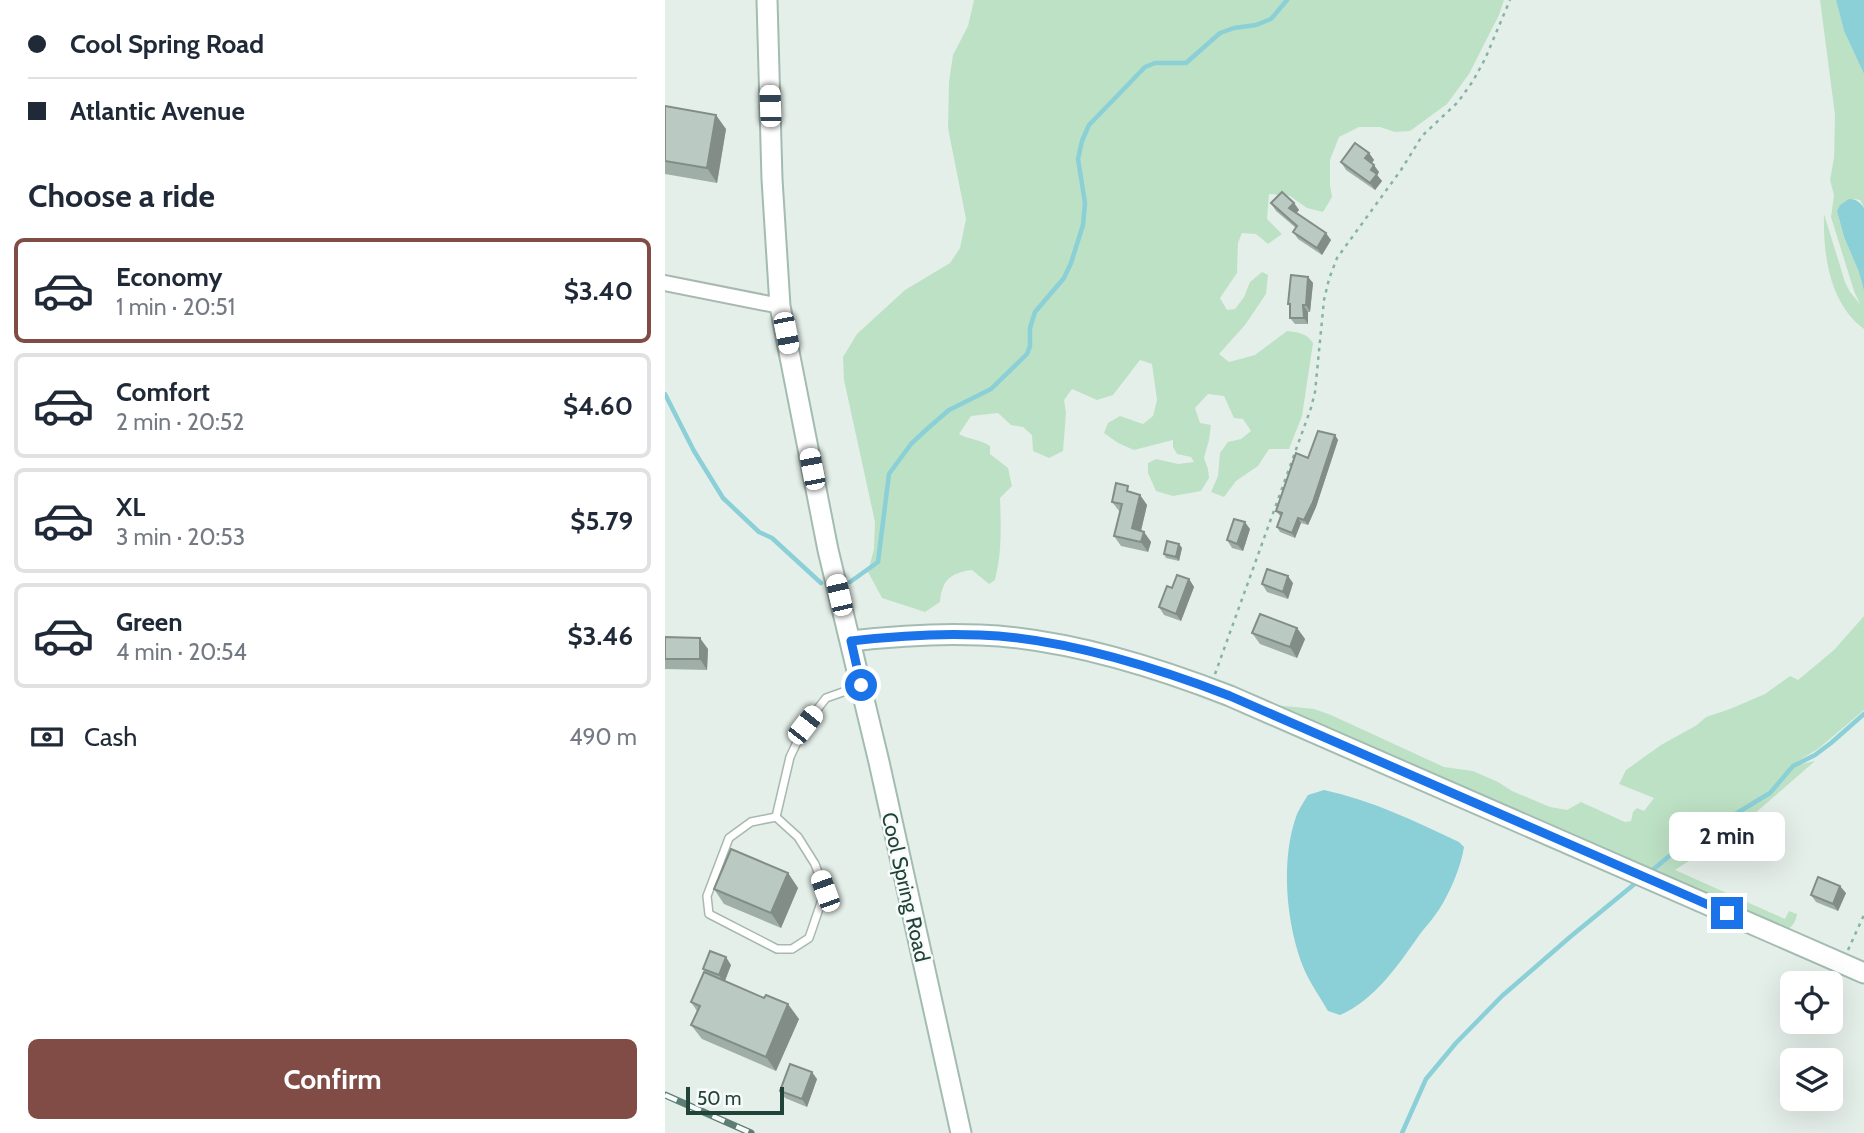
<!DOCTYPE html>
<meta charset="utf-8">
<style>
:root{--surface:#fff;--page:#f6f6f7;--text:#1f2937;--muted:#747a83;--line:#e0e1e3;--accent:#824c46}
body{margin:0;font-family:Cabin,sans-serif;background:var(--page);color:var(--text);height:100vh;display:flex;flex-direction:column;font-size:26px;white-space:nowrap}
*{box-sizing:border-box;margin:0}
p{font-size:23px;color:var(--muted)}
.icon{flex:none;width:38px;height:38px;fill:none;stroke:currentColor;stroke-width:2;stroke-linecap:round;stroke-linejoin:round}
.map{position:relative;flex:1;overflow:hidden}
.details{display:flex;flex-direction:column;background:var(--surface);width:665px}
.details>*{flex:none}
.guide{display:grid;align-content:center;height:154px;padding:0 28px;background:var(--surface)}
.tools{position:absolute;left:1115px;top:971px;display:grid;gap:14px}
.tools a{display:grid;place-items:center;width:63px;height:63px;border-radius:10px;background:var(--surface);box-shadow:0 7px 28px #0002;font-size:35px}
.scale{position:absolute;left:21px;bottom:18px;width:98px;box-sizing:border-box;padding-left:7px;border:4px solid #224339;border-top:0;font-size:19px;line-height:24px;white-space:nowrap;color:#224339;-webkit-text-stroke:5px #f7fbf9;paint-order:stroke}
.end{position:absolute;width:32px;height:32px;margin:-16px;border:9px solid #1a73e8;background:#fff;box-shadow:0 0 0 4px #fff}
.from{border-radius:50%}
.bubble{position:absolute;height:49px;border-radius:10px;background:var(--surface);box-shadow:0 7px 28px #0002;font-size:23px;font-weight:700;line-height:49px;text-align:center}
.car{position:absolute;width:21px;height:42px;margin:-21px -10px;border-radius:9px;box-shadow:0 0 5px 2px #0007;background:linear-gradient(#fff 24%,#345 0 40%,#fff 0 76%,#345 0 86%,#fff 0)}
.guide b{display:flex;align-items:center;gap:24px;height:66px;font-size:26px}
.guide b+b{border-top:2px solid var(--line)}
.guide i{width:18px;height:18px;background:var(--text)}
ul{padding:0;list-style:none}
li{display:flex;align-items:center;gap:21px;height:105px;margin:0 14px 10px;padding:0 14px;border:4px solid var(--line);border-radius:10px}
li div{flex:1}
li b{display:block;font-size:26px}
li em{font-style:normal;font-weight:700}
li.on{border-color:var(--accent)}
li>.icon{width:63px;height:63px;stroke-width:1.5}
h2{padding:0 28px;font-size:32px;line-height:84px}
.pay{display:flex;align-items:center;gap:18px;height:77px;padding:0 28px;font-size:26px}
.pay p{margin-inline-start:auto}
.action{display:flex;gap:14px;margin-top:auto;padding:14px 28px}
.action a{flex:1;height:80px;border-radius:10px;background:var(--accent);color:#fff;font-size:28px;font-weight:700;line-height:80px;text-align:center}
main{display:flex;flex:1;min-height:0}
.map>svg:first-child{display:block}
.green{fill:#bde1c5}
.water{fill:#8bcfd7}
.lines{fill:none;stroke-linecap:round;stroke-linejoin:round}
.stream{stroke:#8bcfd7;stroke-width:4.5}
.service-casing{stroke:#a7b8b1;stroke-width:10}
.minor-casing{stroke:#a7b8b1;stroke-width:18}
.secondary-casing{stroke:#a3bcb2;stroke-width:23}
.path{stroke:#84b5a3;stroke-width:2.5;stroke-dasharray:3.5 5;stroke-linecap:butt}
.service{stroke:#fff;stroke-width:7}
.minor{stroke:#fff;stroke-width:14}
.secondary{stroke:#fff;stroke-width:19}
.rail-casing{stroke:#5d7e74;stroke-width:7}
.rail{stroke:#f7fbf9;stroke-width:4.5;stroke-dasharray:13;stroke-linecap:butt}
.wall{fill:#a0aea8}
.shaded-wall{fill:#828d88}
.building{fill:#bacac3;stroke:#828d88;stroke-width:2}
.route{stroke:#1a73e8;stroke-width:9}
.labels{text-anchor:middle;dominant-baseline:central;stroke-width:5;stroke-linejoin:round;paint-order:stroke}
.street-label{font-size:21px;fill:#224339;stroke:#f7fbf9}
</style>
<main>
<section class="details">
<div class="guide">
<b><i class="from"></i>Cool Spring Road</b>
<b><i></i>Atlantic Avenue</b>
</div>
<h2>Choose a ride</h2>
<ul>
<li class="on"><svg class="icon" aria-label="car" viewBox="0 0 24 24"><path d="M5 17H2v-5l4-1 3-4h7l3 4 3 1v5h-3M9 17h6M6 11h13"/><circle cx="7" cy="17" r="2"/><circle cx="17" cy="17" r="2"/></svg><div><b>Economy</b><p>1 min · 20:51</p></div><em>$3.40</em></li>
<li><svg class="icon" aria-label="car" viewBox="0 0 24 24"><path d="M5 17H2v-5l4-1 3-4h7l3 4 3 1v5h-3M9 17h6M6 11h13"/><circle cx="7" cy="17" r="2"/><circle cx="17" cy="17" r="2"/></svg><div><b>Comfort</b><p>2 min · 20:52</p></div><em>$4.60</em></li>
<li><svg class="icon" aria-label="car" viewBox="0 0 24 24"><path d="M5 17H2v-5l4-1 3-4h7l3 4 3 1v5h-3M9 17h6M6 11h13"/><circle cx="7" cy="17" r="2"/><circle cx="17" cy="17" r="2"/></svg><div><b>XL</b><p>3 min · 20:53</p></div><em>$5.79</em></li>
<li><svg class="icon" aria-label="car" viewBox="0 0 24 24"><path d="M5 17H2v-5l4-1 3-4h7l3 4 3 1v5h-3M9 17h6M6 11h13"/><circle cx="7" cy="17" r="2"/><circle cx="17" cy="17" r="2"/></svg><div><b>Green</b><p>4 min · 20:54</p></div><em>$3.46</em></li>
</ul>
<div class="pay"><svg class="icon" aria-label="cash" viewBox="0 0 24 24"><path d="M3 7h18v10H3z"/><circle cx="12" cy="12" r="2"/></svg>Cash<p>490 m</p></div>
<div class="action"><a>Confirm</a></div>
</section>
<div class="map">
<svg width="1199" height="1133" viewBox="0 0 1199 1133">
<rect width="100%" height="100%" fill="#e5efea"/>
<g class="green">
<path d="M 309,0 L 839,0 L 834,15 L 804,74 L 782,104 L 745,131 L 730,132 L 715,127 L 694,127 L 674,137 L 665,160 L 665,185 L 667,197 L 658,212 L 642,208 L 625,196 L 604,194 L 602,219 L 617,234 L 603,244 L 591,234 L 577,233 L 573,243 L 572,273 L 555,298 L 562,310 L 570,309 L 579,297 L 585,282 L 597,272 L 603,275 L 601,294 L 580,325 L 554,354 L 564,362 L 590,355 L 622,331 C 632,332 642,333 648,343 L 637,416 L 624,449 L 604,449 L 593,466 L 571,481 L 559,497 L 546,492 L 553,476 L 555,453 L 563,442 L 576,439 L 586,431 L 578,419 L 569,418 L 559,396 L 543,394 L 530,408 L 535,423 L 546,425 L 544,440 L 539,458 L 543,469 L 544,478 L 536,491 L 508,496 L 491,491 L 483,473 L 483,463 L 491,459 L 513,464 L 529,462 L 526,457 L 512,454 L 508,447 L 508,440 L 469,450 L 453,443 L 439,433 L 443,423 L 455,416 L 478,424 L 488,416 L 492,400 L 487,364 L 475,360 L 448,395 L 432,400 L 407,389 L 399,400 L 401,413 L 398,451 L 384,458 L 368,451 L 367,435 L 358,427 L 346,425 L 333,413 L 306,416 L 294,434 C 305,440 315,439 325,446 L 325,454 L 343,468 L 347,486 L 335,498 C 336,526 337,553 330,580 L 324,584 L 307,570 C 285,573 277,580 275,602 L 260,612 L 217,598 L 203,572 L 209,549 L 210,522 L 179,380 L 178,357 L 192,334 L 240,290 L 285,263 L 295,248 L 301,219 L 283,128 L 284,82 L 288,55 L 303,26 Z"/>
<path d="M 1155,0 L 1171,0 L 1179,31 L 1199,74 L 1199,208 L 1195,200 L 1189,199 L 1172,211 L 1179,237 L 1194,272 L 1199,291 L 1199,329 C 1164,303 1158,254 1159,214 L 1180,282 L 1185,292 L 1195,304 L 1189,291 L 1166,217 L 1169,195 L 1165,180 L 1169,158 L 1170,115 Z"/>
<path d="M 1199,616 L 1199,710 L 1153,749 L 1123,767 L 1150,761 L 1065,835 L 1010,870 L 1120,919 L 1124,911 L 1132,914 C 1131,921 1128,927 1121,930 L 599,704 L 649,709 L 666,715 L 779,767 L 808,771 L 833,782 L 847,791 L 885,807 L 902,810 L 916,802 L 960,822 L 966,821 L 968,812 L 972,808 L 979,811 L 989,798 L 954,784 L 961,770 L 996,745 L 1032,725 L 1041,717 L 1065,709 L 1100,694 L 1125,676 L 1133,680 L 1169,650 Z"/>
</g>
<g class="water">
<path d="M 1171,0 L 1199,0 L 1199,74 L 1179,31 Z"/>
<path d="M 1184,199 C 1191,199 1195,202 1199,208 L 1199,291 L 1194,272 L 1179,237 L 1172,211 L 1175,205 Z"/>
<path d="M 659,790 C 706,800 750,821 794,842 L 799,847 C 796,866 787,887 778,903 C 772,914 763,924 755,934 C 734,964 710,1000 675,1015 L 663,1011 C 655,997 645,983 639,969 C 621,925 615,859 632,814 C 635,808 639,801 643,795 Z"/>
</g>
<g class="lines">
<g class="stream">
<path d="M 0,394 L 29,451 L 58,498 L 94,532 L 107,538 L 156,583"/>
<path d="M 185,582 L 213,562 L 224,474 L 246,444 L 262,429 L 284,410 L 326,389 L 362,354 L 365,346 L 365,328 L 370,312 L 399,278 L 406,263 L 418,225 L 420,203 L 413,159 L 417,141 L 424,125 L 480,67 L 490,63 L 521,63 L 555,33 L 569,28 L 591,25 L 606,19 L 622,0"/>
<path d="M 985,872 L 1014,848 L 1040,832 L 1053,821 L 1072,813 L 1105,793 L 1128,766 L 1150,755 L 1166,743 L 1199,714"/>
<path d="M 737,1133 L 761,1079 L 791,1043 L 837,996 L 905,937 L 972,882"/>
</g>
<defs>
<g id="service">
<path d="M 111,817 L 133,837 L 150,864 L 160,891 L 144,938 L 127,949 L 112,949 L 44,914 L 42,896 L 64,838 L 86,822 Z"/>
<path d="M 111,817 L 125,757 L 140,725 L 161,698 L 195,686"/>
</g>
<path id="minor" d="M 0,283 L 115,306"/>
<g id="secondary">
<path d="M 102,0 L 107,179 L 115,306 L 163,550 L 214,762 L 296,1133"/>
<path d="M 186,641 C 229,636 272,633 315,635 C 398,638 488,666 565,696 L 1199,973"/>
</g>
</defs>
<use href="#service" class="service-casing"/>
<use href="#minor" class="minor-casing"/>
<use href="#secondary" class="secondary-casing"/>
<g class="path">
<path d="M 550,674 L 646,408 L 650,392 L 659,300 L 664,279 L 672,258 L 736,170 L 757,136 L 793,102 L 808,81 L 820,59 L 845,0"/>
<path d="M 1183,950 L 1199,915"/>
</g>
<use href="#service" class="service"/>
<use href="#minor" class="minor"/>
<use href="#secondary" class="secondary"/>
<defs>
<path id="rail" d="M 0,1095 L 86,1133"/>
</defs>
<use href="#rail" class="rail-casing"/>
<use href="#rail" class="rail"/>
</g>
<g class="wall">
<path d="M 0,106 L 61,129 L 52,183 L 0,174 Z"/>
<path d="M 704,153 L 709,160 L 706,163 L 714,172 L 712,175 L 717,181 L 710,190 L 681,170 L 676,162 Z"/>
<path d="M 606,203 L 629,203 L 634,210 L 631,213 L 666,240 L 657,255 L 633,239 L 628,232 L 631,228 L 611,211 Z"/>
<path d="M 643,277 L 648,283 L 645,312 L 643,312 L 643,324 L 630,324 L 625,318 L 625,306 L 623,304 Z"/>
<path d="M 670,435 L 673,440 L 651,507 L 643,525 L 636,523 L 630,538 L 615,532 L 612,527 L 616,517 L 611,511 L 643,458 Z"/>
<path d="M 469,493 L 475,495 L 482,505 L 476,531 L 479,532 L 486,542 L 483,552 L 456,546 L 449,536 L 455,512 L 447,502 Z"/>
<path d="M 585,529 L 578,551 L 567,548 L 562,540 Z"/>
<path d="M 514,544 L 517,548 L 514,561 L 501,558 L 499,554 Z"/>
<path d="M 524,579 L 529,587 L 516,621 L 499,615 L 494,607 L 507,588 Z"/>
<path d="M 628,583 L 623,599 L 602,592 L 597,584 Z"/>
<path d="M 632,628 L 640,639 L 632,658 L 595,644 L 587,633 Z"/>
<path d="M 0,637 L 43,649 L 42,670 L 0,669 Z"/>
<path d="M 123,873 L 133,888 L 116,928 L 59,904 L 49,889 Z"/>
<path d="M 1181,893 L 1173,911 L 1151,902 L 1146,895 Z"/>
<path d="M 66,965 L 60,981 L 134,1019 L 111,1071 L 37,1039 L 26,1025 L 32,1011 L 26,1002 L 41,973 L 38,969 Z"/>
<path d="M 152,1079 L 142,1107 L 120,1098 L 115,1091 Z"/>
</g>
<g class="shaded-wall">
<path d="M 51,115 L 61,129 L 52,183 L 42,168 Z"/>
<path d="M 704,153 L 709,160 L 705,166 L 700,158 Z"/>
<path d="M 709,165 L 714,172 L 712,175 L 717,181 L 710,190 L 705,183 L 706,170 Z"/>
<path d="M 629,203 L 634,210 L 629,216 L 624,208 Z"/>
<path d="M 661,233 L 666,240 L 657,255 L 652,248 Z"/>
<path d="M 643,277 L 648,283 L 645,312 L 641,305 Z"/>
<path d="M 638,305 L 643,312 L 643,324 L 639,318 Z"/>
<path d="M 670,435 L 673,440 L 651,507 L 643,525 L 639,520 Z"/>
<path d="M 475,495 L 482,505 L 474,539 L 467,528 Z"/>
<path d="M 633,518 L 636,523 L 630,538 L 627,533 Z"/>
<path d="M 580,522 L 585,529 L 578,551 L 572,544 Z"/>
<path d="M 479,532 L 486,542 L 483,552 L 476,542 Z"/>
<path d="M 514,544 L 517,548 L 514,561 L 511,557 Z"/>
<path d="M 623,576 L 628,583 L 623,599 L 618,592 Z"/>
<path d="M 524,579 L 529,587 L 516,621 L 511,614 Z"/>
<path d="M 632,628 L 640,639 L 632,658 L 625,647 Z"/>
<path d="M 35,638 L 43,649 L 42,670 L 35,659 Z"/>
<path d="M 123,873 L 133,888 L 116,928 L 106,913 Z"/>
<path d="M 1175,886 L 1181,893 L 1173,911 L 1168,904 Z"/>
<path d="M 61,957 L 66,965 L 59,983 L 54,975 Z"/>
<path d="M 123,1004 L 134,1019 L 111,1071 L 101,1057 Z"/>
<path d="M 147,1072 L 152,1079 L 142,1107 L 137,1099 Z"/>
</g>
<g class="building">
<path d="M 0,106 L 51,115 L 42,168 L 0,161 Z"/>
<path d="M 690,143 L 704,153 L 700,158 L 709,165 L 706,170 L 712,174 L 705,183 L 676,162 Z"/>
<path d="M 617,192 L 629,203 L 624,208 L 661,233 L 652,248 L 628,232 L 632,226 L 606,203 Z"/>
<path d="M 626,275 L 643,277 L 641,305 L 638,305 L 639,318 L 625,318 L 625,304 L 623,304 Z"/>
<path d="M 653,431 L 670,435 L 648,502 L 639,520 L 633,518 L 627,533 L 612,527 L 617,513 L 611,511 L 631,453 L 643,458 Z"/>
<path d="M 451,483 L 463,486 L 462,491 L 475,495 L 467,528 L 479,532 L 476,542 L 449,536 L 457,504 L 447,502 Z"/>
<path d="M 569,519 L 580,522 L 572,544 L 562,540 Z"/>
<path d="M 502,541 L 514,544 L 511,557 L 499,554 Z"/>
<path d="M 602,569 L 623,576 L 618,592 L 597,584 Z"/>
<path d="M 512,575 L 524,579 L 511,614 L 494,607 L 502,586 L 507,588 Z"/>
<path d="M 595,614 L 632,628 L 625,647 L 587,633 Z"/>
<path d="M 0,637 L 35,638 L 35,659 L 0,659 Z"/>
<path d="M 66,849 L 123,873 L 106,913 L 49,889 Z"/>
<path d="M 1153,877 L 1175,886 L 1168,904 L 1146,895 Z"/>
<path d="M 45,951 L 61,957 L 54,975 L 38,969 Z"/>
<path d="M 39,972 L 99,998 L 101,995 L 123,1004 L 101,1057 L 26,1025 L 35,1006 L 26,1002 Z"/>
<path d="M 125,1064 L 147,1072 L 137,1099 L 115,1091 Z"/>
</g>
<g class="lines">
<path class="route" d="M 196,685 L 186,641 C 229,636 272,633 315,635 C 398,638 487,666 565,696 L 1062,913"/>
</g>
<g class="labels">
<g class="street-label">
<text transform="translate(241 887) rotate(77)">Cool Spring Road</text>
</g>
</g>
</svg>
<div class="tools">
<a><svg class="icon" aria-label="locate" viewBox="0 0 24 24"><circle cx="12" cy="12" r="6"/><path d="M12 2v4M12 18v4M2 12h4M18 12h4"/></svg></a>
<a><svg class="icon" aria-label="layers" viewBox="0 0 24 24"><path d="M12 4l9 5-9 5-9-5zM3 14l9 5 9-5"/></svg></a>
</div>
<div class="scale">50 m</div>
<i class="end from" style="left:196px;top:685px"></i>
<i class="end" style="left:1062px;top:913px"></i>
<div class="bubble" style="left:1004px;top:812px;width:116px">2 min</div>
<i class="car" style="left:105px;top:106px;rotate:358deg"></i>
<i class="car" style="left:121px;top:333px;rotate:169deg"></i>
<i class="car" style="left:147px;top:469px;rotate:349deg"></i>
<i class="car" style="left:174px;top:595px;rotate:347deg"></i>
<i class="car" style="left:140px;top:725px;rotate:38deg"></i>
<i class="car" style="left:160px;top:891px;rotate:340deg"></i>
</div>
</main>
